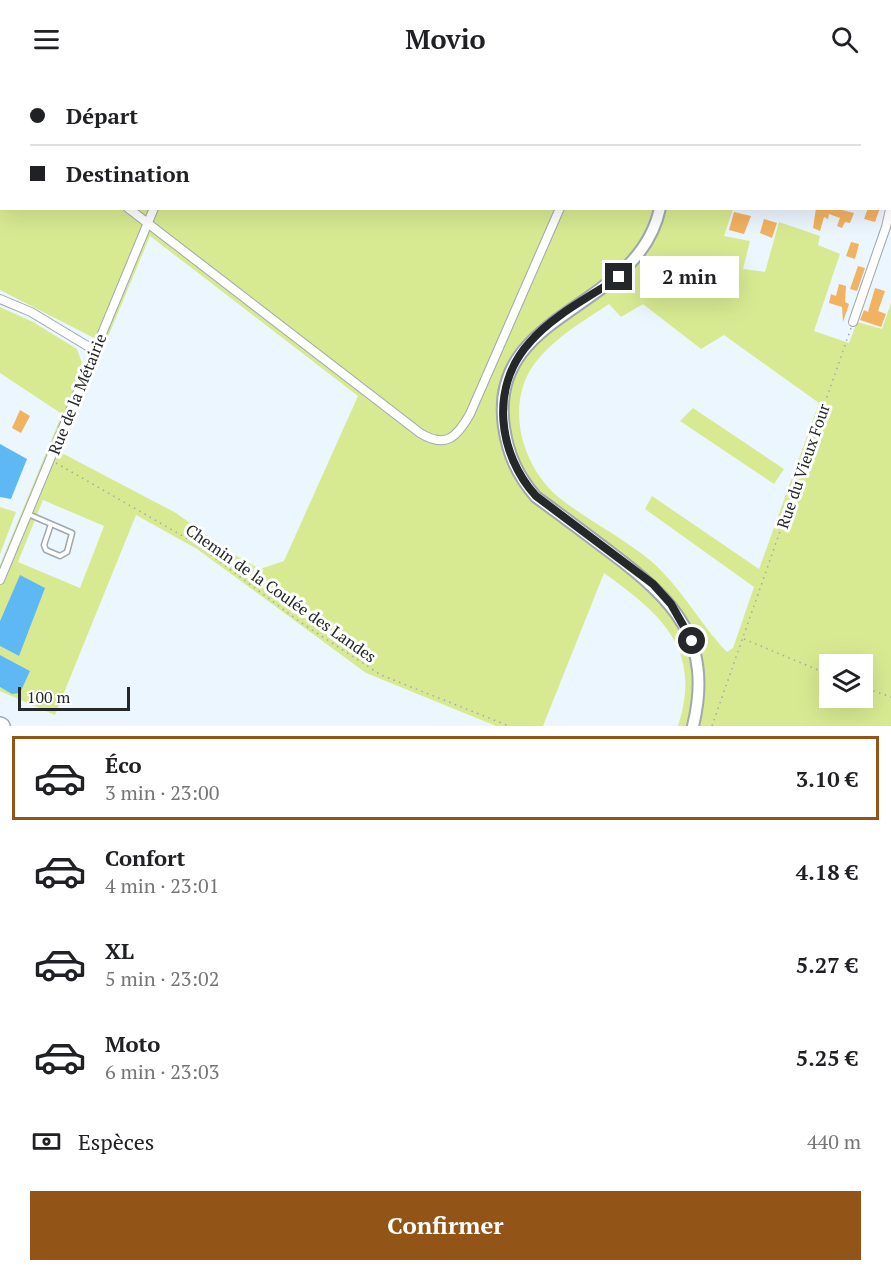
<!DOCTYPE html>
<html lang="fr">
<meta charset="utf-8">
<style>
:root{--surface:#fff;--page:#f6f6f6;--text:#202124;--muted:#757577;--line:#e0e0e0;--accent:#925517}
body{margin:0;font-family:"PT Serif",serif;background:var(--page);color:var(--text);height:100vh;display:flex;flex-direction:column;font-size:22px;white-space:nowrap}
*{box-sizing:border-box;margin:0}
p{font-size:20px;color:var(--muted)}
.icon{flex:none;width:33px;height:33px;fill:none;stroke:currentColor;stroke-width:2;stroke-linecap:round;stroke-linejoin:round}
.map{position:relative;height:648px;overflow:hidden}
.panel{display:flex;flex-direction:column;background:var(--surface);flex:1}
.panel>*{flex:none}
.hud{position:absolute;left:0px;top:0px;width:891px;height:132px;box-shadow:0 6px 24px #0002;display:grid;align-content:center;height:132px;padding:0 30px;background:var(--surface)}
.controls{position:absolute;left:819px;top:576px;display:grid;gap:12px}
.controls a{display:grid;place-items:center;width:54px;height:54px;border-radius:0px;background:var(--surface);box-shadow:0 6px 24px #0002;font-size:30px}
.scale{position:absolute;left:18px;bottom:15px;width:112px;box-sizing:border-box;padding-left:6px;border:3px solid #24282b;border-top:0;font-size:16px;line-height:21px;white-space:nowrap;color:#24282b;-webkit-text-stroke:4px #fff;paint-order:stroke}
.end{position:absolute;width:27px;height:27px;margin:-14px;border:8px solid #24282b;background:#fff;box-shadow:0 0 0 3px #fff}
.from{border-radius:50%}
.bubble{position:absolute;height:42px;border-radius:0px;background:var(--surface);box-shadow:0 6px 24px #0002;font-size:20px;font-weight:800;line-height:42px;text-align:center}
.hud b{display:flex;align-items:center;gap:21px;height:57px;font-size:22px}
.hud b+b{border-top:2px solid var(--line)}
.hud i{width:15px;height:15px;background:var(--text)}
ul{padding:10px 0 0;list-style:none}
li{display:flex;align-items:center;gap:18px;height:84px;margin:0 12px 9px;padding:0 18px;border:3px solid transparent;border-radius:0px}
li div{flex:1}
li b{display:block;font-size:22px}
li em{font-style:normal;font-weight:800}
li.selected{border-color:var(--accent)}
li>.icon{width:54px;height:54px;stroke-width:1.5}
.pay{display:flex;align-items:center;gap:15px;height:66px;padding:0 30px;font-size:22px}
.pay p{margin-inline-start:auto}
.cta{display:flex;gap:12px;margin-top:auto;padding:12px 30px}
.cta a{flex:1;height:69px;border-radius:0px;background:var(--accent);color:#fff;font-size:24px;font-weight:800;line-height:69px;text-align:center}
header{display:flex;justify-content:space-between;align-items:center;height:78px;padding:0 30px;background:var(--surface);font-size:27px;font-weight:800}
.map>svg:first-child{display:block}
.green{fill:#d8ea91;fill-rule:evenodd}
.water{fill:#5eb8f4}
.building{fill:#f1b261}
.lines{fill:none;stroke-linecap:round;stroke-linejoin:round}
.lane-casing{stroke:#9ea8af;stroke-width:7}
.street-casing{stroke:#9ea8af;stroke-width:10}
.secondary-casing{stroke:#9ea8af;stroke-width:14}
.highway-casing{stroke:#9ea8af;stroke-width:18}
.path{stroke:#a1a9af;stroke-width:1.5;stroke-dasharray:1.5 4.5;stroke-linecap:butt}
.lane{stroke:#fff;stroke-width:4}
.street{stroke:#fff;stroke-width:8}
.secondary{stroke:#fff;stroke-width:10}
.highway{stroke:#fff;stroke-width:15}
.route{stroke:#24282b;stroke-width:8}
.labels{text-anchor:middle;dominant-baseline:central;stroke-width:6;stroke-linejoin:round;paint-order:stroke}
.street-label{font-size:16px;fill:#24282b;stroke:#fff}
</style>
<header><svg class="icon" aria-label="menu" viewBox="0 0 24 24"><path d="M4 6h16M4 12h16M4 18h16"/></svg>Movio<svg class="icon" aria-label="search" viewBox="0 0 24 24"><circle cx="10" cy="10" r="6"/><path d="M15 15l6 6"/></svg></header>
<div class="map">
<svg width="891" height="648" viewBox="0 0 891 648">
<rect width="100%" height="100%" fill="#ecf6fe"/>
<g class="green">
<path d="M 0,0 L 41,0 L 2,2 L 2,130 L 733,131 L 724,158 L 750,163 L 743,191 L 765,194 L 779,144 L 820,158 L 818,167 L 840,176 L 814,253 L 849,265 L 857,244 L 882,251 L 891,225 L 891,648 L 678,648 C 703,571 661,536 604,495 L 543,648 L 496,648 L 366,595 L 197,471 L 136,437 L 55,637 L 0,613 L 0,609 L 12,615 L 30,593 L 0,577 L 0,568 L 19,578 L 20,498 L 0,543 L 0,487 L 62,336 L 0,295 L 0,229 L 33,244 L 77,271 L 83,288 L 96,261 L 0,212 ZM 150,158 L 358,318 L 284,483 L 260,491 L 235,477 L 176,435 L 60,374 ZM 609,226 L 621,239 L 643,226 L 701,271 L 724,257 L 819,325 L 759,491 L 652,418 L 645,431 L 754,509 L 733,570 L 727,574 C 700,546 681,509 651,483 C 622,459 587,442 557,418 C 519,385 503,319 540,279 C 559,257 585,242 609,226 ZM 43,422 L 104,448 L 80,510 L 18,484 ZM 830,586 L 862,586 L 862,620 L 830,620 Z"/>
<path d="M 156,0 L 747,0 L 747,1 L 155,2 Z"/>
<path d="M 693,330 L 784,391 L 774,406 L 680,343 Z"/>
<path d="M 0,429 L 16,434 L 0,476 Z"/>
</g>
<g class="water">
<path d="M 0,366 L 27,381 L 11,421 L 0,419 Z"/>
<path d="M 20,497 L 45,510 L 19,578 L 0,568 L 0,543 Z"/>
<path d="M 0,577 L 30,593 L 20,615 L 12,616 L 0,609 Z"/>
</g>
<g class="building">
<path d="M 816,130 L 834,130 L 854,135 L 850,145 L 845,144 L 842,150 L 837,148 L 840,140 L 829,136 L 828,141 L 824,139 L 820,153 L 813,150 Z"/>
<path d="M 868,130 L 880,130 L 875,144 L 864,141 Z"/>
<path d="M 734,134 L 751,138 L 744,156 L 729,152 Z"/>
<path d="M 764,141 L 777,145 L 772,160 L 760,155 Z"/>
<path d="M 851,164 L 859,166 L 855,181 L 846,178 Z"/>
<path d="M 858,188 L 865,190 L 857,213 L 850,211 Z"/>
<path d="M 839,206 L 846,208 L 845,224 L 849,226 L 843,244 L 842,229 L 829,225 L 831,216 L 836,218 Z"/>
<path d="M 875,210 L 885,213 L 878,233 L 886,236 L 881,249 L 860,242 L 864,232 L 868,234 Z"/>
<path d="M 20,332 L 30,338 L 21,355 L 12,350 Z"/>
</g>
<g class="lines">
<defs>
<path id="lane" d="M 28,436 L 72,455 L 67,474 L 60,478 L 46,472 L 44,467 L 51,446"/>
<g id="street">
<path d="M 207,2 L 208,0"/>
<path d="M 0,34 L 2,35"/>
<path d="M 890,93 L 891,93"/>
<path d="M 128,130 L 420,355 C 446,371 457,359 470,336 L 560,130"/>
<path d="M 0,221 L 31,234 L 94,272"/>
<path d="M 853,244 L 886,149 L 891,127"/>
<path d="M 0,502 L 154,130"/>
</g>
<g id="secondary">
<path d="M 688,2 L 689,0"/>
<path d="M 660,130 C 638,234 487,231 504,349 C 508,377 518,398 536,419 C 561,437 586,456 610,474 C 674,522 714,562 693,648"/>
</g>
<path id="highway" d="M 0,647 L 2,648"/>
</defs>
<use href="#lane" class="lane-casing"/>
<use href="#street" class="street-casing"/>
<use href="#secondary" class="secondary-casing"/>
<use href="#highway" class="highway-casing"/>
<g class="path">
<path d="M 603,0 L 604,2"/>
<path d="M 736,0 L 737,2"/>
<path d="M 56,385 L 195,465 L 300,544 L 381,597 L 509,648"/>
<path d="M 744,561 L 830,597"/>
<path d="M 862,609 L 891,619"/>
<path d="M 712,648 L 851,250"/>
</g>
<use href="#lane" class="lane"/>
<use href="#street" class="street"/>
<use href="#secondary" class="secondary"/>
<use href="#highway" class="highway"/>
</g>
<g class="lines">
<path class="route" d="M 619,199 C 590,219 553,237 530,264 C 489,309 498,376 536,418 L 653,506 L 671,526 L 692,563"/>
</g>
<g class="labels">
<g class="street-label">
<text transform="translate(77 316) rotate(-68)">Rue de la Métairie</text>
<text transform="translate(803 388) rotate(-71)">Rue du Vieux Four</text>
<text transform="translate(281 515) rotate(35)">Chemin de la Coulée des Landes</text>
</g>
</g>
</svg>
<div class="controls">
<a><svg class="icon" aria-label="layers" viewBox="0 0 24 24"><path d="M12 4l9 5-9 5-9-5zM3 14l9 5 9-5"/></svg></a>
</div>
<div class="scale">100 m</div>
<i class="end from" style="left:692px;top:563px"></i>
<i class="end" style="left:619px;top:199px"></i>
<div class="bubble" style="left:640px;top:178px;width:99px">2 min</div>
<div class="hud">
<b><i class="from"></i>Départ</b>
<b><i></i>Destination</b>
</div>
</div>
<section class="panel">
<ul>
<li class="selected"><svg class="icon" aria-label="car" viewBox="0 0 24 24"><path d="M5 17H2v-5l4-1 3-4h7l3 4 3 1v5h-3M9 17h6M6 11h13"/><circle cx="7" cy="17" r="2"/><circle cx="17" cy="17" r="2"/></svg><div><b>Éco</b><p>3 min · 23:00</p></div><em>3.10 €</em></li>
<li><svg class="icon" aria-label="car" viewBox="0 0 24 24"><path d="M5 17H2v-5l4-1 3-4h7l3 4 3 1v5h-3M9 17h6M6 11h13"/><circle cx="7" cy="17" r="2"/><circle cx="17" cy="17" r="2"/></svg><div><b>Confort</b><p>4 min · 23:01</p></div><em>4.18 €</em></li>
<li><svg class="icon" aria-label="car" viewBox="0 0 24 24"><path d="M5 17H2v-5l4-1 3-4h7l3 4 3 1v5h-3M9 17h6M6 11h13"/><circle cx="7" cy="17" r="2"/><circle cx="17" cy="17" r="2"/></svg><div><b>XL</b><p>5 min · 23:02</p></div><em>5.27 €</em></li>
<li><svg class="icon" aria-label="car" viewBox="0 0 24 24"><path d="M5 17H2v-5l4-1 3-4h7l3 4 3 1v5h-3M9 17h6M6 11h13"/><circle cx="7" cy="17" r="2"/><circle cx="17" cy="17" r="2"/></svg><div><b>Moto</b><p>6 min · 23:03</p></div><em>5.25 €</em></li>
</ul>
<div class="pay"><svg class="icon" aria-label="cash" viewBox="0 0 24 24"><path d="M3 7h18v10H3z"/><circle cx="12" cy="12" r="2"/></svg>Espèces<p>440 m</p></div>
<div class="cta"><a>Confirmer</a></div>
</section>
